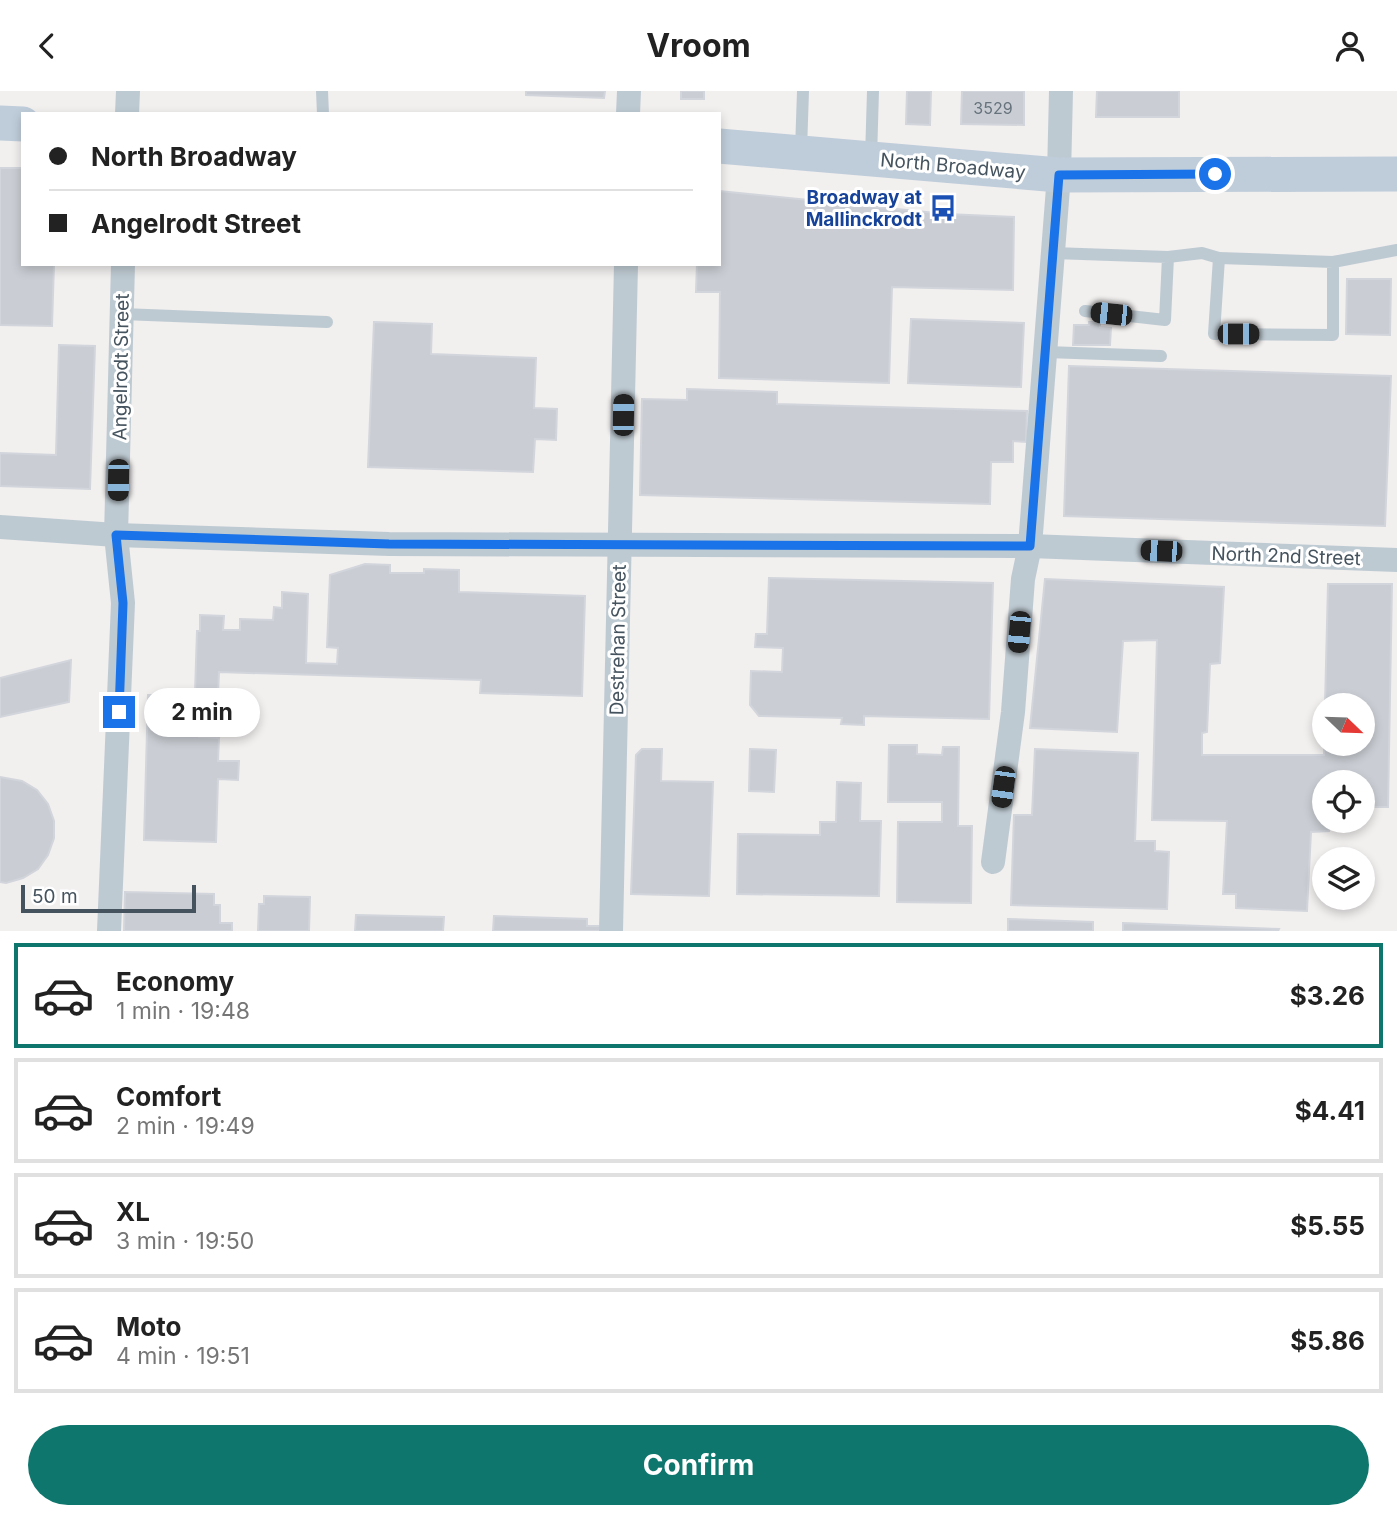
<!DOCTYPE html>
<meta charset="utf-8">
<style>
:root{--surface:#fff;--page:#f2f2f2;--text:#222;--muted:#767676;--line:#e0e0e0;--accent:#0f766e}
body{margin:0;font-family:Inter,sans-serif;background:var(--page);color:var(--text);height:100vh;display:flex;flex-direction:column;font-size:26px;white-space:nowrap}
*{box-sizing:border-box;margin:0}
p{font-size:23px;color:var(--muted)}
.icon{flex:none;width:38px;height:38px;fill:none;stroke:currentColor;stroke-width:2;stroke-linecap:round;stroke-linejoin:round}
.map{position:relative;height:840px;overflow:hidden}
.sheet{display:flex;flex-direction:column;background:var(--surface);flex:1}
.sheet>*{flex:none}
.hud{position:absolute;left:21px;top:21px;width:700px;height:154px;border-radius:0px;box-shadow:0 4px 10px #0003;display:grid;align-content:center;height:154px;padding:0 28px;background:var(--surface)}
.needle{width:46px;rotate:113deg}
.fabs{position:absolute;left:1312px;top:602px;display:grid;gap:14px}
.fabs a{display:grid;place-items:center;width:63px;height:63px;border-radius:50%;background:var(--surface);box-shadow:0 4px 10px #0003;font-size:35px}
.scale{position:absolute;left:21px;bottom:18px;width:175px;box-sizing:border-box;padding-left:7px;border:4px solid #45535e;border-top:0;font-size:19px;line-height:24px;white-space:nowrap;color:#45535e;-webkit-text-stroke:5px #fff;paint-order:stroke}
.end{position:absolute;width:32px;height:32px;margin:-16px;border:9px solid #1a73e8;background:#fff;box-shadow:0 0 0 4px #fff}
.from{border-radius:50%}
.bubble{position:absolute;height:49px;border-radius:24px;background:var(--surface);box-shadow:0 4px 10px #0003;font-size:23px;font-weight:700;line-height:49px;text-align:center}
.car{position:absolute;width:21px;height:42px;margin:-21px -10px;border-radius:9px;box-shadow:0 0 5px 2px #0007;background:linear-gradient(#222 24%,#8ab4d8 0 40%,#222 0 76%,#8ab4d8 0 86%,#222 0)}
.hud b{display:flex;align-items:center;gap:24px;height:66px;font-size:26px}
.hud b+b{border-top:2px solid var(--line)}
.hud i{width:18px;height:18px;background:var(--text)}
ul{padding:12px 0 0;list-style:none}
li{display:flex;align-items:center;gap:21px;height:105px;margin:0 14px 10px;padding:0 14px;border:4px solid var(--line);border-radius:0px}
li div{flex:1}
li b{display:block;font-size:26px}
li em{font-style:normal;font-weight:700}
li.on{border-color:var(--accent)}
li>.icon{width:63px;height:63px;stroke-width:1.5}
.cta{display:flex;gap:14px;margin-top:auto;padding:14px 28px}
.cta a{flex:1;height:80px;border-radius:42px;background:var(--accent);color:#fff;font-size:28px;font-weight:700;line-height:80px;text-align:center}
header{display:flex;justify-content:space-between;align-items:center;height:91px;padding:0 28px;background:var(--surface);font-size:32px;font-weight:700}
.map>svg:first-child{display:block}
.building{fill:#caced4;stroke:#d2d5db;stroke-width:2}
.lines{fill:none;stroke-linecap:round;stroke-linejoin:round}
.lane{stroke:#becad2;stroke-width:12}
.street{stroke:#becad2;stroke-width:24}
.secondary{stroke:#bfcdda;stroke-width:35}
.route{stroke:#1a73e8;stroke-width:9}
.labels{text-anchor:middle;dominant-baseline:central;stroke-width:6;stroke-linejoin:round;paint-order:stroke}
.number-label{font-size:16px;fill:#66727c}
.street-label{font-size:19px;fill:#45535e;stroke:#fff}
.transit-label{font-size:19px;font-weight:bold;fill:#164399;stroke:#fff;text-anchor:end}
</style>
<header><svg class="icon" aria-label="back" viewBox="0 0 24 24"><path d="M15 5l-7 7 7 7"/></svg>Vroom<svg class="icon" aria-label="person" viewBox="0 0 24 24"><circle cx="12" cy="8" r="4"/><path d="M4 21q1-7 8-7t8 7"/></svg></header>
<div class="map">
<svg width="1397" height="840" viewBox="0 0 1397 840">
<rect width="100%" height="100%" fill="#f2efef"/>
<g class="building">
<path d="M 526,0 L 605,0 L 604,7 L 526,4 Z"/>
<rect x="681" y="0" width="23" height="8"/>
<path d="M 907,0 L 931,0 L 930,34 L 906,33 Z"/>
<path d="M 962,0 L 1024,0 L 1024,34 L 961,33 Z"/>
<path d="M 1097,0 L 1179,0 L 1179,26 L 1096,26 Z"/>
<path d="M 0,77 L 23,77 L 23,173 L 54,173 L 52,235 L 0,234 Z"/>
<path d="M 719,100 L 946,123 L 1014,126 L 1013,199 L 892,196 L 889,292 L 719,287 L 720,201 L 696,201 L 697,173 L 719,173 Z"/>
<path d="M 1347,188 L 1391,188 L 1390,244 L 1346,243 Z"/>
<path d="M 911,228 L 1024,232 L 1021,296 L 908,292 Z"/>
<path d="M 374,231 L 432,233 L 431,263 L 536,267 L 534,317 L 557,318 L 556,349 L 535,348 L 533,381 L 368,376 Z"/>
<path d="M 1089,231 L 1100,231 L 1100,236 L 1111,237 L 1110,254 L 1073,254 L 1074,234 L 1089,234 Z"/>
<path d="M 59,254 L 95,255 L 90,398 L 0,395 L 0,362 L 56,364 Z"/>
<path d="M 1069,275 L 1391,285 L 1385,435 L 1064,425 Z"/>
<path d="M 687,298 L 777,301 L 777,313 L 1027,320 L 1026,351 L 1013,350 L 1013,371 L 991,371 L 990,413 L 640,404 L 642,308 L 687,309 Z"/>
<path d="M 365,473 L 390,474 L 390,482 L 424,482 L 424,478 L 459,479 L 459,501 L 585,505 L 582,605 L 480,602 L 481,589 L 219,581 L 218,603 L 195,602 L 197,540 L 200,540 L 200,524 L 224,525 L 223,539 L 240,539 L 240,528 L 273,529 L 274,516 L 282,517 L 282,501 L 308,503 L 306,572 L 337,573 L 338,557 L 327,556 L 330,484 Z"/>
<path d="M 769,487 L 993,492 L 989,628 L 864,625 L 864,634 L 841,633 L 842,627 L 759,625 L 750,614 L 751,580 L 782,581 L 783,557 L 755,556 L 756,543 L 767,543 Z"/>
<path d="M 1045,488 L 1224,496 L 1220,572 L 1210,573 L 1207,641 L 1202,642 L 1202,664 L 1324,664 L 1325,643 L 1325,653 L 1363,653 L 1363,614 L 1325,614 L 1328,493 L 1392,493 L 1388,716 L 1363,716 L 1363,691 L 1325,691 L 1325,730 L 1330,730 L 1329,740 L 1311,741 L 1307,820 L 1236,817 L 1236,803 L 1223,803 L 1227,730 L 1152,729 L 1157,549 L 1123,550 L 1117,641 L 1030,637 Z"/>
<path d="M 71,569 L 69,611 L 0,626 L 0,587 Z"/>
<path d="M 148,604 L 200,605 L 199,646 L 219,647 L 218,670 L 239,670 L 238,689 L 218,688 L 216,751 L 144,749 Z"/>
<path d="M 889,654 L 917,654 L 917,663 L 942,664 L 943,656 L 959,656 L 958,735 L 972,735 L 971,812 L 897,811 L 898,731 L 942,731 L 942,711 L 888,711 Z"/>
<path d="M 642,658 L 662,658 L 661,690 L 713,691 L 709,805 L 631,803 L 636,664 Z"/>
<path d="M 750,658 L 776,659 L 774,701 L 749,700 Z"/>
<path d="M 1035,658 L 1138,662 L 1135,750 L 1155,750 L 1155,760 L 1169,761 L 1167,818 L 1011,814 L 1014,724 L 1032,724 Z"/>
<path d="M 0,686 L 22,690 L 37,699 L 48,713 L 54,730 L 54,747 L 48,764 L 38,778 L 23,787 L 6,792 L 0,791 Z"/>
<path d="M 837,691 L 861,692 L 860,730 L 881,730 L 879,805 L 737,803 L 738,743 L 820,744 L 820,731 L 836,731 Z"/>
<path d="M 125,801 L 214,803 L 214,814 L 220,814 L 220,832 L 232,832 L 232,840 L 124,840 Z"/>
<path d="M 264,805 L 310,806 L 309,840 L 258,840 L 259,813 L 264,813 Z"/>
<path d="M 356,824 L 444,826 L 443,840 L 355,840 Z"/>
<path d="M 494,825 L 587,828 L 587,835 L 600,835 L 600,840 L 493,840 Z"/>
<path d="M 1008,828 L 1093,831 L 1093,840 L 1008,840 Z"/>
<path d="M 1123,832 L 1279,838 L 1278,840 L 1123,840 Z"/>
</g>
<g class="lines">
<g class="lane">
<path d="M 322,0 L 323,23"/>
<path d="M 801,59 L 803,0"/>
<path d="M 871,67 L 873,0"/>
<path d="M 1053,162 L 1168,166 L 1165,229 L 1085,220"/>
<path d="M 1168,166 L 1202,162 L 1219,167"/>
<path d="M 1333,171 L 1333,244 L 1214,243 L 1219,167 L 1333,171 L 1397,159"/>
<path d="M 122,223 L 327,231"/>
<path d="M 1046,261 L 1161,265"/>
</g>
<g class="street">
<path d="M 127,23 L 128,0"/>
<path d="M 628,23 L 629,0"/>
<path d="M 0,436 L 116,444 L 389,453 L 1030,455 L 1397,469"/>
<path d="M 993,771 L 1013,621 L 1023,488 L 1030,455 L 1059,84 L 1061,0"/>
<path d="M 109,840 L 123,512 L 116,444 L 123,173"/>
<path d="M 611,840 L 626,173"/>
</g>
<g class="secondary">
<path d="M 0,32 L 23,33"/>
<path d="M 719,55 L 1059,84 L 1397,83"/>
</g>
</g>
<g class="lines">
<path class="route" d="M 119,621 L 123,512 L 116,444 L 389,453 L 1030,455 L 1059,84 L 1215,83"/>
</g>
<defs>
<symbol id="bus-bare" viewBox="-9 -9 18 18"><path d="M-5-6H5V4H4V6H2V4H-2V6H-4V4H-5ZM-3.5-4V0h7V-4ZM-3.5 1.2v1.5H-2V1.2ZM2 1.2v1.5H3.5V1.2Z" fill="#1a4fb4" stroke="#fff" stroke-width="2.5" paint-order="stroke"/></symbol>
</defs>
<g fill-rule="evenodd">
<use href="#bus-bare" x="924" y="98" width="38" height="38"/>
</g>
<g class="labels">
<g class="number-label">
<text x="993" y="17">3529</text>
</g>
<g class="street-label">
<text transform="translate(953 75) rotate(5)">North Broadway</text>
<text transform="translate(121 276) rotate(-89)">Angelrodt Street</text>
<text transform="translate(1286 465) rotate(2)">North 2nd Street</text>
<text transform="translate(618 549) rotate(-89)">Destrehan Street</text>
</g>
<g class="transit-label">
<text x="922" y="106">Broadway at<tspan x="922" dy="22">Mallinckrodt</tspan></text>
</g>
</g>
</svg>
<div class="fabs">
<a><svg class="needle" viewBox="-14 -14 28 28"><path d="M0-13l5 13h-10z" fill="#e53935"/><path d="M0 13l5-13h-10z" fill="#767676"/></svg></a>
<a><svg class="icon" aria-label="locate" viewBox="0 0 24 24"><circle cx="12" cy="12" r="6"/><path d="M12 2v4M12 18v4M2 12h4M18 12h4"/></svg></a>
<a><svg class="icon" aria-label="layers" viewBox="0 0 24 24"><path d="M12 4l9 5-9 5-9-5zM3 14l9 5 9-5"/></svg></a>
</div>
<div class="scale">50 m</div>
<i class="end from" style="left:1215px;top:83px"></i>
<i class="end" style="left:119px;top:621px"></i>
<div class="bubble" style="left:144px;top:597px;width:116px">2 min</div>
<i class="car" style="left:1111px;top:223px;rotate:276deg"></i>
<i class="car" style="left:1238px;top:243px;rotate:90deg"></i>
<i class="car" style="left:623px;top:324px;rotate:1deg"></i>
<i class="car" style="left:118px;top:389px;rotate:181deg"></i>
<i class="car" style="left:1161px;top:460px;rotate:272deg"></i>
<i class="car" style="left:1019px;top:541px;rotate:185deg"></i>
<i class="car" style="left:1003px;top:696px;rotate:188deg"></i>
<div class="hud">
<b><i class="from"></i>North Broadway</b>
<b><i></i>Angelrodt Street</b>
</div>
</div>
<section class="sheet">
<ul>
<li class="on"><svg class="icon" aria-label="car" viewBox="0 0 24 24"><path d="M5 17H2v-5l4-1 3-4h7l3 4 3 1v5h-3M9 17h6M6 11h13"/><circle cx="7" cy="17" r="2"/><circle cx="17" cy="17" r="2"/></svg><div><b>Economy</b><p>1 min · 19:48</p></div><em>$3.26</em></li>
<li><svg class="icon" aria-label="car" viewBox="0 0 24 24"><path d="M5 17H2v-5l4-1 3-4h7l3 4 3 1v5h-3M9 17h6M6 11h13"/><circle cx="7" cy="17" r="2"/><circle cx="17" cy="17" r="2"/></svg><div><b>Comfort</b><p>2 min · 19:49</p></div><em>$4.41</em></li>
<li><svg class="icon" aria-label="car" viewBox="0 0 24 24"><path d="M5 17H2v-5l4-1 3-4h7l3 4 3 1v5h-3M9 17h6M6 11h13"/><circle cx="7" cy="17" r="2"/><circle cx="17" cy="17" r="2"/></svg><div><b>XL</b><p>3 min · 19:50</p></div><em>$5.55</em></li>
<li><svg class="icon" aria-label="car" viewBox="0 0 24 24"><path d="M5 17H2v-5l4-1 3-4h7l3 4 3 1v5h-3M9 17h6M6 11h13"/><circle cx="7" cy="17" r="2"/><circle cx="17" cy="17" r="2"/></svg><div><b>Moto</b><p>4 min · 19:51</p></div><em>$5.86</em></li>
</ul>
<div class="cta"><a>Confirm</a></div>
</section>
